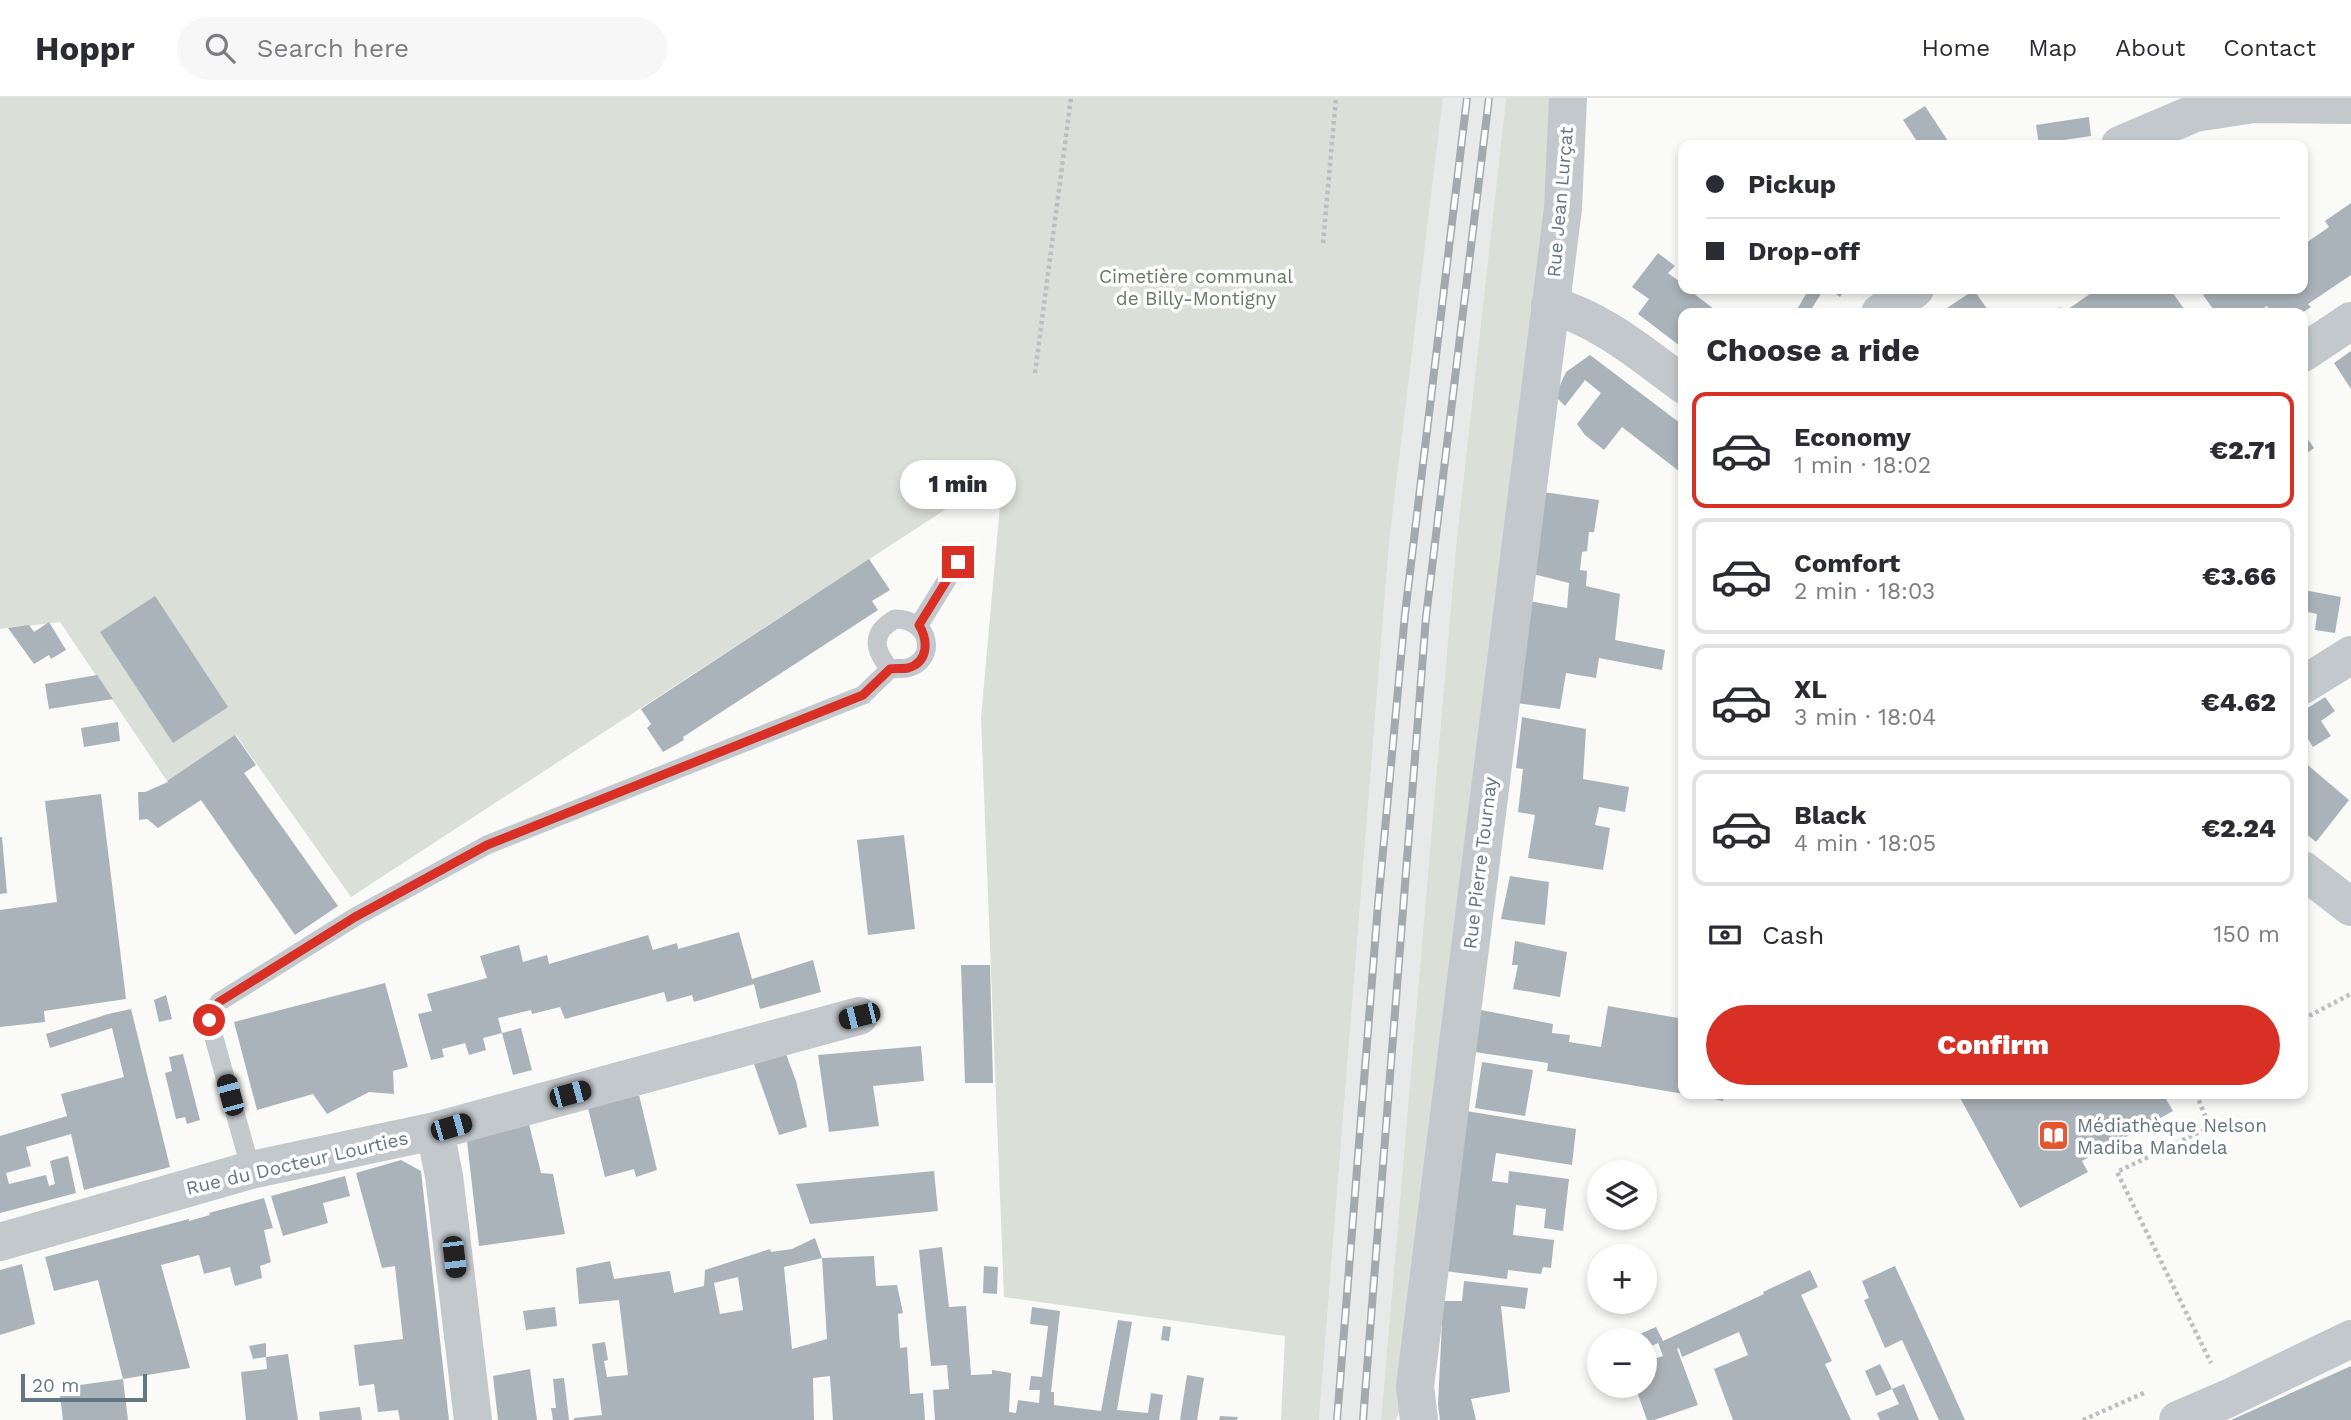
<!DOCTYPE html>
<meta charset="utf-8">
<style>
:root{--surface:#fff;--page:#f7f7f7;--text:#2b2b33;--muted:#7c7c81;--line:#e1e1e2;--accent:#d93025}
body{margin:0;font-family:"Work Sans",sans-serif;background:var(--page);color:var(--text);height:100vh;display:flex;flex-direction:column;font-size:26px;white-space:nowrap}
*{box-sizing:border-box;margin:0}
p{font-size:23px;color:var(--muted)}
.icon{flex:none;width:38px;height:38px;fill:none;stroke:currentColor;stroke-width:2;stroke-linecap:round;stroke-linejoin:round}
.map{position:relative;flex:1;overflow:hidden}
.panel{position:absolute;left:1678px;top:210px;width:630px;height:791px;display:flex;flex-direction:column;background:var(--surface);border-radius:14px;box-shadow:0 4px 10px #0003}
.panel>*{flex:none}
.guide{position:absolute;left:1678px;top:42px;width:630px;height:154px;border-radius:14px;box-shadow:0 4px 10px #0003;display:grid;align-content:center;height:154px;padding:0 28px;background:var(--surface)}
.controls{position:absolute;left:1587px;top:1062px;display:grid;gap:14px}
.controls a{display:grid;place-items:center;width:70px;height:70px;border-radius:50%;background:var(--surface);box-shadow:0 4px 10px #0003;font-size:35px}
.scale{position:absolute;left:21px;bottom:18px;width:126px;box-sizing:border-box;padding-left:7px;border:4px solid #657683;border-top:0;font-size:19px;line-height:24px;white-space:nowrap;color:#657683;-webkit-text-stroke:5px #fff;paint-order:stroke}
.end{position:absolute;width:32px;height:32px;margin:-16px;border:9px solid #d93025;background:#fff;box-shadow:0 0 0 4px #fff}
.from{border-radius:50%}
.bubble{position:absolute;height:49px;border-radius:24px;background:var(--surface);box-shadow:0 4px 10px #0003;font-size:23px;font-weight:800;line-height:49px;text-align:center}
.car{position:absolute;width:21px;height:42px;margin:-21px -10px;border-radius:9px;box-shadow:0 0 5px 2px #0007;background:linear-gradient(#222 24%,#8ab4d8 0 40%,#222 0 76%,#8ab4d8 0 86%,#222 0)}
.guide b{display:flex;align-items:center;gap:24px;height:66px;font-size:26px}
.guide b+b{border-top:2px solid var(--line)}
.guide i{width:18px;height:18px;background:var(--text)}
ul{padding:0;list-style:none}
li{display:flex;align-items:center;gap:21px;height:116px;margin:0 14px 10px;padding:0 14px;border:4px solid var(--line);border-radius:14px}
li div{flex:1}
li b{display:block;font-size:26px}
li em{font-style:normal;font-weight:800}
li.active{border-color:var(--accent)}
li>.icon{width:63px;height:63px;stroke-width:1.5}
h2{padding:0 28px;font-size:32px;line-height:84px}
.pay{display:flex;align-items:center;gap:18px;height:77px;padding:0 28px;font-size:26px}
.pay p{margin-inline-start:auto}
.cta{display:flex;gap:14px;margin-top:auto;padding:14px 28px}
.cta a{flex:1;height:80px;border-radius:42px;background:var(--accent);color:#fff;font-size:28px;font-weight:800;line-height:80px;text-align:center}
header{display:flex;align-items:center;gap:42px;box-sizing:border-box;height:98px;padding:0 35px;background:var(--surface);border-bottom:2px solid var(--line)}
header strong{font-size:33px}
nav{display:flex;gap:38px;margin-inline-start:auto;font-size:24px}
.search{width:490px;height:63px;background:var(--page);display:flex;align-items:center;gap:18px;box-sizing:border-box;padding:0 24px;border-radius:38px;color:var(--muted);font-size:26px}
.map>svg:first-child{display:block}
.built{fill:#e8e9e9}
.green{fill:#dadfd7}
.building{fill:#aab3b9;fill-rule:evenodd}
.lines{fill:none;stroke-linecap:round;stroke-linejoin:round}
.path{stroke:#bbbfc2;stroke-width:4.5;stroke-dasharray:3.5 3.5;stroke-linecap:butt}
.service{stroke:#c3c8cc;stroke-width:19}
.minor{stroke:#c3c8cc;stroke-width:38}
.rail-casing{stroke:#a2aab0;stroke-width:8}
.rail{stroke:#fff;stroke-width:5;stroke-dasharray:16;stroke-linecap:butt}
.route{stroke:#d93025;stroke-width:9}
.labels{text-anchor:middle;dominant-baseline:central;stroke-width:7;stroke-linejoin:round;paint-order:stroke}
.street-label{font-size:19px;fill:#657683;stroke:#fff}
.park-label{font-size:19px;fill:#687a64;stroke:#fff}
.poi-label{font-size:19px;fill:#657683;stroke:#fff;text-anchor:start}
</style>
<header>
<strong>Hoppr</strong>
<div class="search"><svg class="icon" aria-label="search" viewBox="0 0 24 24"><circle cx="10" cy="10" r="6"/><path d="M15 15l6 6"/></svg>Search here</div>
<nav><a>Home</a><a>Map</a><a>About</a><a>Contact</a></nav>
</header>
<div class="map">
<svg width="2351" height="1322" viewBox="0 0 2351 1322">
<rect width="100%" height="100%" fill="#fafaf8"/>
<path class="built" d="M 1443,0 L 1506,0 L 1456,448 L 1381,1322 L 1319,1322 L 1389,446 Z"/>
<g class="green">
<path d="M 0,0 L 1443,0 L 1389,446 L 1319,1322 L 1281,1322 L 1285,1238 L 1004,1199 L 981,620 L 1003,374 L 351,799 L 236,637 L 167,683 L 60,524 L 0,531 Z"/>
<path d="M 1506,0 L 1552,0 L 1548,127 L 1401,1309 L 1396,1322 L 1381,1322 L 1456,448 Z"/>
</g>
<g class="building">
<path d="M 1925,8 L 1950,46 L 1952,44 L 1954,47 L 1909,47 L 1916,42 L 1903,22 Z"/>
<path d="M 2089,19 L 2091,38 L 2057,43 L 2058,47 L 2039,47 L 2036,27 Z"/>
<path d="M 2351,105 L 2351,177 L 2308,206 L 2311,209 L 2302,215 L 2272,215 L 2267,208 L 2256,215 L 2216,215 L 2203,197 L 2213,191 L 2303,191 L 2303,147 L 2329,129 L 2325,123 Z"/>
<path d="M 1658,155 L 1675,168 L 1668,175 L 1684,187 L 1684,191 L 1688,191 L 1719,215 L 1684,215 L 1684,251 L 1638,216 L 1649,201 L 1632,189 Z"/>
<path d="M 1798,191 L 1824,191 L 1809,215 L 1796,213 L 1806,196 Z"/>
<path d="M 1829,191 L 1845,191 L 1840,199 Z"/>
<path d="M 2097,191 L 2170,191 L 2187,215 L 2050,215 L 2060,209 L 2064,214 Z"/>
<path d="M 1974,192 L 1990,215 L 1946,215 L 1944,212 Z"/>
<path d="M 2351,253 L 2351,291 L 2334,265 Z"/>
<path d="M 1590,257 L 1684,328 L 1684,377 L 1622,329 L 1604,352 L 1585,337 L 1577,326 L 1601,295 L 1585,282 L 1565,308 L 1555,298 L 1566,274 Z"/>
<path d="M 2303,334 L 2314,350 L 2303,358 Z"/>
<path d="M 1543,394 L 1599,402 L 1594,434 L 1589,434 L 1587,453 L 1582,454 L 1580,472 L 1587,473 L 1586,488 L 1620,496 L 1615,542 L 1665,552 L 1662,572 L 1599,560 L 1596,580 L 1566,575 L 1560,611 L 1516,605 L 1529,503 L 1567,510 L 1569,485 L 1533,476 Z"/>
<path d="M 869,461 L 890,492 L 872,503 L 878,512 L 683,639 L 684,642 L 663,654 L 647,630 L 651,626 L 641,611 Z"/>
<path d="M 2304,492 L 2341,499 L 2335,535 L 2315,532 L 2317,516 L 2303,513 Z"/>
<path d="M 155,498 L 228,609 L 173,645 L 100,534 Z"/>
<path d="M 49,524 L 66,552 L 51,561 L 49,557 L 34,566 L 8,530 L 29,527 L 34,534 Z"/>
<path d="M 97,577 L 113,601 L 49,611 L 45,586 Z"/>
<path d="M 2325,599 L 2335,613 L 2321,623 L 2331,638 L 2313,649 L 2303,633 L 2303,613 Z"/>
<path d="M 1522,619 L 1586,631 L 1583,681 L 1629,689 L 1625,714 L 1599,709 L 1595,727 L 1610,730 L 1603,772 L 1528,760 L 1535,717 L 1518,714 L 1523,671 L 1516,670 Z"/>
<path d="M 118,624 L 120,643 L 84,649 L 81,630 Z"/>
<path d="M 235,637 L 256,667 L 244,675 L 338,808 L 295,837 L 201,702 L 158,730 L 147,721 L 139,722 L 138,694 L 145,694 L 168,684 L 167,683 Z"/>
<path d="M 2303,663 L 2349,702 L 2316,744 L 2303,733 Z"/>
<path d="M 101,696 L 126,901 L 44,913 L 45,924 L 0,929 L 0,812 L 57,804 L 45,703 Z"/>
<path d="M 904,737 L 915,831 L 868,837 L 857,742 Z"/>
<path d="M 0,739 L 2,739 L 7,795 L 0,796 Z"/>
<path d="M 1510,778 L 1549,784 L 1545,827 L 1501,821 Z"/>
<path d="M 739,834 L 752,881 L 813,862 L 821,894 L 760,911 L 754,886 L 694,904 L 692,897 L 667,904 L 664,894 L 565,921 L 560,909 L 532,916 L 531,912 L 498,920 L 502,935 L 483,940 L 486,952 L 469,957 L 465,945 L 442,951 L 444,959 L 431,962 L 418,916 L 432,913 L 427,896 L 487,880 L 480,858 L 519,847 L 523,864 L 547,857 L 549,866 L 648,837 L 653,852 L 677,845 L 678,851 Z"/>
<path d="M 1515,843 L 1567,854 L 1560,899 L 1513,891 L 1518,867 L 1512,867 Z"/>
<path d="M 961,867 L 990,867 L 993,985 L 965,985 Z"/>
<path d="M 385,885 L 408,969 L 393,973 L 394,996 L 369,994 L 327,1016 L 313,996 L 257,1012 L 234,924 Z"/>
<path d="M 166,897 L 172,921 L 159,924 L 154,902 Z"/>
<path d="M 1608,908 L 1684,921 L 1684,996 L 1547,973 L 1548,965 L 1475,954 L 1481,912 L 1553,926 L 1552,935 L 1570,937 L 1569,944 L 1601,949 Z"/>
<path d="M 131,911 L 170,1069 L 84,1092 L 71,1036 L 26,1049 L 31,1068 L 6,1075 L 9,1086 L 46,1077 L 49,1088 L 55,1086 L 50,1063 L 68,1058 L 76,1095 L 0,1115 L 0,1038 L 67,1018 L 61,996 L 124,979 L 112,930 L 50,950 L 46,936 L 108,916 Z"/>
<path d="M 521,930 L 532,972 L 513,977 L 502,935 Z"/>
<path d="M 921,948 L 924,983 L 873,988 L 879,1028 L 829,1034 L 818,957 Z"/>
<path d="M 183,956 L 200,1022 L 187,1026 L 185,1019 L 176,1021 L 165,975 L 172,973 L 169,959 Z"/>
<path d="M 786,956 L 796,983 L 807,1029 L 779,1037 L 754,966 Z"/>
<path d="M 1482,964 L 1533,972 L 1525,1018 L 1475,1010 Z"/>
<path d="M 1690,996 L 1724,996 L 1723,1003 Z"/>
<path d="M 1958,996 L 2163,996 L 2173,1013 L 2082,1063 L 2088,1074 L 2020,1110 Z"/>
<path d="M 639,997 L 657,1072 L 636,1079 L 634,1071 L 605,1079 L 588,1010 Z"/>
<path d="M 1466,1013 L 1576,1031 L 1572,1067 L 1496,1055 L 1492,1083 L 1508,1085 L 1509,1073 L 1569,1081 L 1563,1133 L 1544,1130 L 1546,1111 L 1516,1107 L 1513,1137 L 1554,1142 L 1551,1170 L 1543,1169 L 1541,1176 L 1508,1172 L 1507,1181 L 1445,1173 Z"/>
<path d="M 529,1026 L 541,1075 L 553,1076 L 565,1136 L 479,1148 L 467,1043 Z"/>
<path d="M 401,1062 L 421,1073 L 449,1322 L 400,1322 L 398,1312 L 378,1314 L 374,1286 L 359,1288 L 354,1247 L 403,1241 L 395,1168 L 382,1170 L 356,1075 Z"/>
<path d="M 934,1073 L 938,1113 L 810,1126 L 796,1086 Z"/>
<path d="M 345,1078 L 350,1098 L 323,1105 L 328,1125 L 283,1138 L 271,1098 Z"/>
<path d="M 264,1100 L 273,1130 L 264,1132 L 271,1164 L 260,1168 L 262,1180 L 235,1188 L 230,1169 L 204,1176 L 199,1157 L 161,1167 L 190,1270 L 123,1281 L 98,1182 L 54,1193 L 45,1159 L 189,1121 L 189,1123 L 210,1117 L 209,1115 Z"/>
<path d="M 815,1140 L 822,1160 L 784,1169 L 792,1251 L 827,1241 L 822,1160 L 874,1158 L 876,1188 L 897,1187 L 903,1215 L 898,1216 L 900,1250 L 907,1249 L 910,1296 L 923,1295 L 925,1322 L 833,1322 L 830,1278 L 813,1280 L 814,1322 L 574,1322 L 574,1320 L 602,1317 L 592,1246 L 605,1244 L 608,1262 L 604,1263 L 607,1279 L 628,1277 L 619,1202 L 579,1206 L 576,1170 L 610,1163 L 614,1181 L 670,1173 L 674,1195 L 704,1188 L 705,1172 L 770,1151 L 771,1154 L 792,1151 ZM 738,1179 L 743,1212 L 720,1216 L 714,1185 Z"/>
<path d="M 942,1149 L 949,1209 L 966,1208 L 971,1277 L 992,1276 L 992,1272 L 1011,1275 L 1009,1314 L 1016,1315 L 1018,1302 L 1039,1305 L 1040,1292 L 1029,1292 L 1031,1278 L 1042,1279 L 1048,1228 L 1030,1226 L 1032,1209 L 1060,1213 L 1051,1294 L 1054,1294 L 1054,1307 L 1101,1313 L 1118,1222 L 1132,1224 L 1117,1312 L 1148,1315 L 1151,1295 L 1163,1297 L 1159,1322 L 935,1322 L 933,1292 L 949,1291 L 947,1267 L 931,1268 L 919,1152 Z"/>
<path d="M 22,1166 L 35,1226 L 0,1237 L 0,1172 Z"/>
<path d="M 984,1168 L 998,1169 L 997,1196 L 983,1195 Z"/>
<path d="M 1895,1168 L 1930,1244 L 1965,1322 L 1939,1322 L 1902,1242 L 1885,1250 L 1864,1202 L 1869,1200 L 1862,1183 Z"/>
<path d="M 1810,1172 L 1818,1189 L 1801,1197 L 1832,1263 L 1825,1266 L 1851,1322 L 1733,1322 L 1714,1271 L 1748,1257 L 1739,1234 L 1682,1259 L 1679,1250 L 1677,1251 L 1698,1307 L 1654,1322 L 1647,1322 L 1635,1288 L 1645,1288 L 1645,1264 L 1663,1258 L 1658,1245 L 1645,1251 L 1645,1242 L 1636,1242 L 1635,1238 L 1656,1229 L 1663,1243 L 1764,1196 L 1763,1194 Z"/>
<path d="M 1464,1183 L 1528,1190 L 1525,1211 L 1501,1208 L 1510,1294 L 1471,1301 L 1476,1322 L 1440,1322 L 1438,1307 L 1443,1203 L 1462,1203 Z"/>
<path d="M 555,1209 L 557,1228 L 526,1232 L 523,1213 Z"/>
<path d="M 1163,1228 L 1171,1229 L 1169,1243 L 1161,1242 Z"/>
<path d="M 266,1245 L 266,1259 L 253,1261 L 249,1248 Z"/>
<path d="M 288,1256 L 298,1322 L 246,1322 L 241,1274 L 267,1271 L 266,1259 Z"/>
<path d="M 1880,1266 L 1892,1291 L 1876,1298 L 1865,1273 Z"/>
<path d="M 2351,1268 L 2351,1322 L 2231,1322 L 2300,1291 Z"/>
<path d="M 530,1271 L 537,1322 L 498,1322 L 493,1278 Z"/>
<path d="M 1187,1277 L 1204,1280 L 1197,1322 L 1180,1322 Z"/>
<path d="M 564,1280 L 569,1322 L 553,1322 L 551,1310 L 556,1310 L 553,1281 Z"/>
<path d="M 123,1281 L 128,1322 L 63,1322 L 60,1298 L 80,1298 L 80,1287 Z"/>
<path d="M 1904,1286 L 1919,1322 L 1880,1322 L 1877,1315 L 1899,1306 L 1892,1291 Z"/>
<path d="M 360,1309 L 362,1322 L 320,1322 L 319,1314 Z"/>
<path d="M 1220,1318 L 1238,1319 L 1237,1322 L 1219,1322 Z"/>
</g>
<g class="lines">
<g class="path">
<path d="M 1323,145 L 1336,0"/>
<path d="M 1035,275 L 1071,0"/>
<path d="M 2303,921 L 2351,896"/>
<path d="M 2196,996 L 2210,1029 L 2117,1074 L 2211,1265"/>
<path d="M 2083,1322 L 2146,1294"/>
</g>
<g class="service">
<path d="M 895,521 C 932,521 937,563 907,570 C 902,571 895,570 890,571 C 873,551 871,535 895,521 Z"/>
<path d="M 919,527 L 958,464"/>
<path d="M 251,1072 L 209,922 L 219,904 L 355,819 L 487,747 L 863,597 L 890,571"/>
</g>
<g class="minor">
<path d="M 2120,47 L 2195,15 L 2254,6 L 2351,7"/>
<path d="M 1550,207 C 1601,221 1642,256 1684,287"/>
<path d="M 1880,215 L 1915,191"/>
<path d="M 2303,255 L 2351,223"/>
<path d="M 2303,587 L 2351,557"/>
<path d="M 2303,772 L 2351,809"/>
<path d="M 435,1033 L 859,918"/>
<path d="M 0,1144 L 251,1072 L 435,1033 L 444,1078 L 473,1322"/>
<path d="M 1419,1322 L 1415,1288 L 1563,110 L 1568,0"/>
<path d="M 2178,1322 L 2229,1300 L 2351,1241"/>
</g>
<defs>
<g id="rail">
<path d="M 1337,1322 L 1378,807 L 1405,516 L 1467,0"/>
<path d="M 1363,1322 L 1426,519 L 1489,0"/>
</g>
</defs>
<use href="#rail" class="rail-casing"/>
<use href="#rail" class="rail"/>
</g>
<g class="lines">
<path class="route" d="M 209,922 L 219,904 L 355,819 L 487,747 L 863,597 L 890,571 C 895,570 903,571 908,570 C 929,564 928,542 919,527 L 958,464"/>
</g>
<defs>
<symbol id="library-square" viewBox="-11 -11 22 22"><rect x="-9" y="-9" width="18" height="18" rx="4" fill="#e4572e" stroke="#fff"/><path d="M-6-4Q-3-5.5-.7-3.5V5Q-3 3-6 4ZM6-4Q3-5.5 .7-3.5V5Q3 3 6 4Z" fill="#fff"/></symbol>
</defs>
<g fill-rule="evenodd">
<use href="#library-square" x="2036" y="1020" width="35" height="35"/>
</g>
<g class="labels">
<g class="street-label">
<text transform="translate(1560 104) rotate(-85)">Rue Jean Lurçat</text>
<text transform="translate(1480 765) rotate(-83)">Rue Pierre Tournay</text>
<text transform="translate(297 1065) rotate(-13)">Rue du Docteur Lourties</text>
</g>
<g class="park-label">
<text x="1196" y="178">Cimetière communal<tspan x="1196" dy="22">de Billy-Montigny</tspan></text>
</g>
<g class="poi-label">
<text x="2077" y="1027">Médiathèque Nelson<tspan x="2077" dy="22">Madiba Mandela</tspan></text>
</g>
</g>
</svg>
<div class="controls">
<a><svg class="icon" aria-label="layers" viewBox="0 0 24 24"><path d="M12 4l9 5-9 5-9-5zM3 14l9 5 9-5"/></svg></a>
<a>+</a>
<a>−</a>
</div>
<div class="scale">20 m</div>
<i class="end from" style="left:209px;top:922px"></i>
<i class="end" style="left:958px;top:464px"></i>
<div class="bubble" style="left:900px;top:362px;width:116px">1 min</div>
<i class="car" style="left:859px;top:918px;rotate:256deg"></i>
<i class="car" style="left:570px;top:996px;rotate:75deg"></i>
<i class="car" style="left:230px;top:997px;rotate:345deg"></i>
<i class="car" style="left:451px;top:1029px;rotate:74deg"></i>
<i class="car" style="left:454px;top:1159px;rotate:173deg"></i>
<div class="guide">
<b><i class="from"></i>Pickup</b>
<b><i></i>Drop-off</b>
</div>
<section class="panel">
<h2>Choose a ride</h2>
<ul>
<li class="active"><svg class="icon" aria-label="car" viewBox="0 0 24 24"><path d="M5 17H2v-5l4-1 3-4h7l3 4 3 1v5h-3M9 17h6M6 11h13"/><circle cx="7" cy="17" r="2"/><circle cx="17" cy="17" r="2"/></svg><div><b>Economy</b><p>1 min · 18:02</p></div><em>€2.71</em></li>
<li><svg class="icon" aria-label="car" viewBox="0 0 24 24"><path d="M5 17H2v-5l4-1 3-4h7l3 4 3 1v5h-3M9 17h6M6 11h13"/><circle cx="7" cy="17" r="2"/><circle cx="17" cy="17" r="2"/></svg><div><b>Comfort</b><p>2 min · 18:03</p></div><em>€3.66</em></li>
<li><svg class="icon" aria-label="car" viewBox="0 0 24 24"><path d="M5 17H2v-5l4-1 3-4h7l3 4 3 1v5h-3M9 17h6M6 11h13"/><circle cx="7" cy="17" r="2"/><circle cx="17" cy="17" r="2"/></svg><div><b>XL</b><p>3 min · 18:04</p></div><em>€4.62</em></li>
<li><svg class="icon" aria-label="car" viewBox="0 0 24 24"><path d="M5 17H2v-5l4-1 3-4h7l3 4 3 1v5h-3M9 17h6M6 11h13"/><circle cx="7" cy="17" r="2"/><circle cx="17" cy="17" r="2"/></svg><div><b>Black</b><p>4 min · 18:05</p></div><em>€2.24</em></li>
</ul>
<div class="pay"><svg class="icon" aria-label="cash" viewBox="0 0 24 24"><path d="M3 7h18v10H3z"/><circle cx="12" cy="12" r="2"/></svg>Cash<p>150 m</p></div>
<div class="cta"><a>Confirm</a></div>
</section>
</div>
